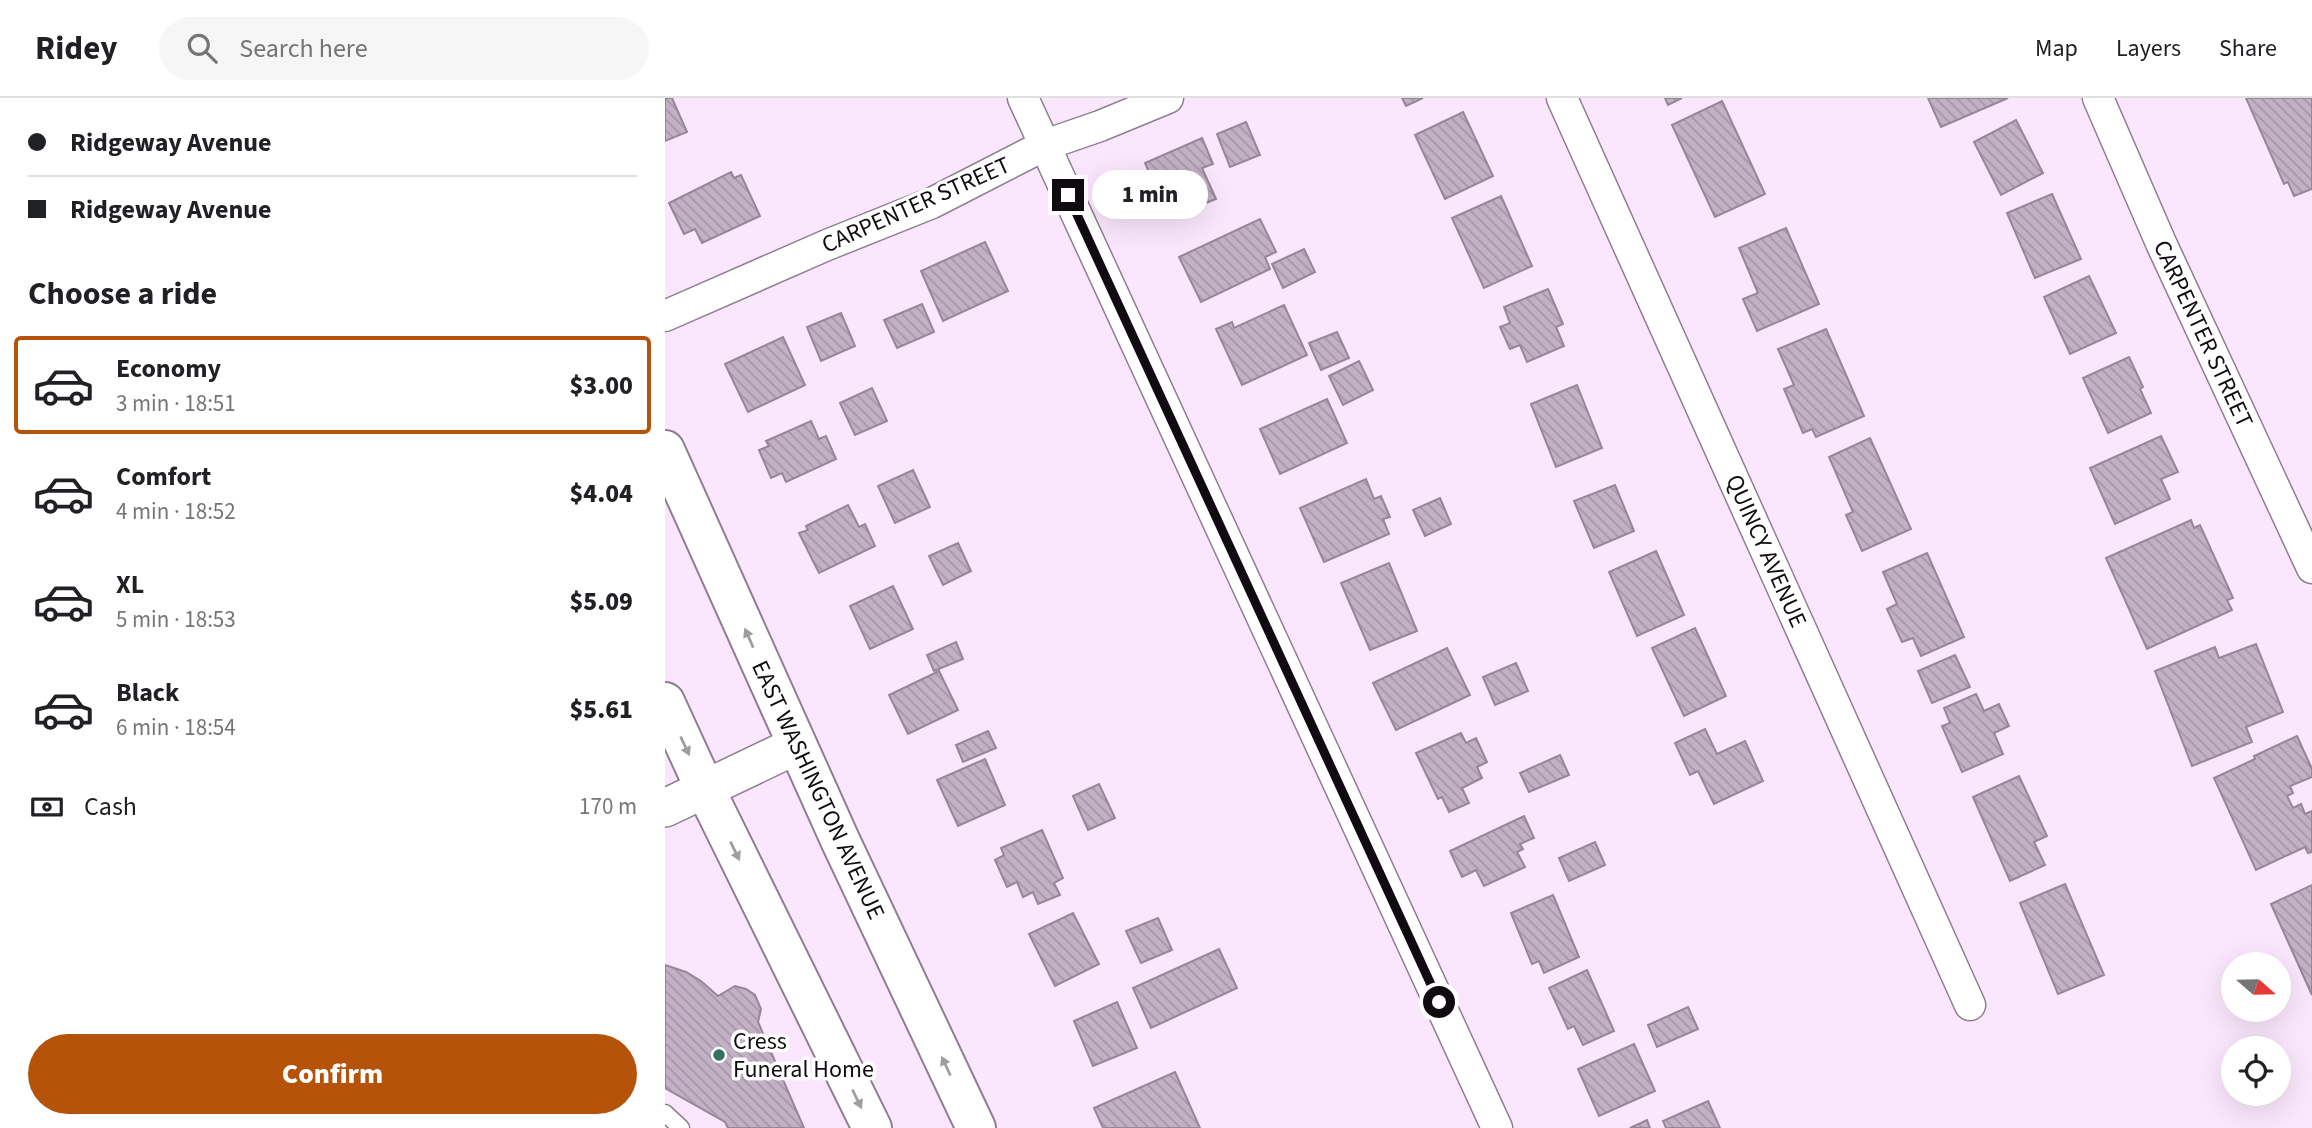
<!DOCTYPE html>
<meta charset="utf-8">
<style>
:root{--surface:#fff;--page:#f6f6f6;--text:#202124;--muted:#757577;--line:#e0e0e0;--accent:#b45309}
body{margin:0;font-family:"Source Sans 3",sans-serif;background:var(--page);color:var(--text);height:100vh;display:flex;flex-direction:column;font-size:26px;white-space:nowrap}
*{box-sizing:border-box;margin:0}
p{font-size:23px;color:var(--muted)}
.icon{flex:none;width:38px;height:38px;fill:none;stroke:currentColor;stroke-width:2;stroke-linecap:round;stroke-linejoin:round}
.map{position:relative;flex:1;overflow:hidden}
.details{display:flex;flex-direction:column;background:var(--surface);width:665px}
.details>*{flex:none}
.top-card{display:grid;align-content:center;height:154px;padding:0 28px;background:var(--surface)}
.needle{width:46px;rotate:110deg}
.fabs{position:absolute;left:1556px;top:854px;display:grid;gap:14px}
.fabs a{display:grid;place-items:center;width:70px;height:70px;border-radius:50%;background:var(--surface);box-shadow:0 7px 28px #0002;font-size:35px}
.end{position:absolute;width:32px;height:32px;margin:-16px;border:9px solid #100a11;background:#fff;box-shadow:0 0 0 4px #fff}
.from{border-radius:50%}
.bubble{position:absolute;height:49px;border-radius:24px;background:var(--surface);box-shadow:0 7px 28px #0002;font-size:23px;font-weight:800;line-height:49px;text-align:center}
.top-card b{display:flex;align-items:center;gap:24px;height:66px;font-size:26px}
.top-card b+b{border-top:2px solid var(--line)}
.top-card i{width:18px;height:18px;background:var(--text)}
ul{padding:0;list-style:none}
li{display:flex;align-items:center;gap:21px;height:98px;margin:0 14px 10px;padding:0 14px;border:4px solid transparent;border-radius:7px}
li div{flex:1}
li b{display:block;font-size:26px}
li em{font-style:normal;font-weight:800}
li.on{border-color:var(--accent)}
li>.icon{width:63px;height:63px;stroke-width:1.5}
h2{padding:0 28px;font-size:32px;line-height:84px}
.pay{display:flex;align-items:center;gap:18px;height:77px;padding:0 28px;font-size:26px}
.pay p{margin-inline-start:auto}
.button{display:flex;gap:14px;margin-top:auto;padding:14px 28px}
.button a{flex:1;height:80px;border-radius:42px;background:var(--accent);color:#fff;font-size:28px;font-weight:800;line-height:80px;text-align:center}
header{display:flex;align-items:center;gap:42px;box-sizing:border-box;height:98px;padding:0 35px;background:var(--surface);border-bottom:2px solid var(--line)}
header strong{font-size:33px}
nav{display:flex;gap:38px;margin-inline-start:auto;font-size:24px}
.search{width:490px;height:63px;background:var(--page);display:flex;align-items:center;gap:18px;box-sizing:border-box;padding:0 24px;border-radius:38px;color:var(--muted);font-size:26px}
main{display:flex;flex:1;min-height:0}
.map>svg:first-child{display:block}
.building{fill:url(#building-back-hatch);stroke:#978599;stroke-width:2}
.lines{fill:none;stroke-linecap:round;stroke-linejoin:round}
.service-casing{stroke:#8f7e91;stroke-width:19}
.minor-casing{stroke:#8f7e91;stroke-width:33}
.tertiary-casing{stroke:#8f7e91;stroke-width:40}
.primary-casing{stroke:#8f7e91;stroke-width:42}
.service{stroke:#fff;stroke-width:16}
.minor{stroke:#fff;stroke-width:30}
.tertiary{stroke:#fff;stroke-width:37}
.primary{stroke:#fff;stroke-width:38}
.oneway{fill:#9f9da0}
.route{stroke:#100a11;stroke-width:9}
.poi-dot{fill:#327260;stroke:#fff;stroke-width:2.5}
.labels{text-anchor:middle;dominant-baseline:central;stroke-width:7;stroke-linejoin:round;paint-order:stroke}
.street-label{font-size:24px;fill:#100a11;stroke:#fff}
.poi-label{font-size:24px;fill:#100a11;stroke:#fff;text-anchor:start}
</style>
<header>
<strong>Ridey</strong>
<div class="search"><svg class="icon" aria-label="search" viewBox="0 0 24 24"><circle cx="10" cy="10" r="6"/><path d="M15 15l6 6"/></svg>Search here</div>
<nav><a>Map</a><a>Layers</a><a>Share</a></nav>
</header>
<main>
<section class="details">
<div class="top-card">
<b><i class="from"></i>Ridgeway Avenue</b>
<b><i></i>Ridgeway Avenue</b>
</div>
<h2>Choose a ride</h2>
<ul>
<li class="on"><svg class="icon" aria-label="car" viewBox="0 0 24 24"><path d="M5 17H2v-5l4-1 3-4h7l3 4 3 1v5h-3M9 17h6M6 11h13"/><circle cx="7" cy="17" r="2"/><circle cx="17" cy="17" r="2"/></svg><div><b>Economy</b><p>3 min · 18:51</p></div><em>$3.00</em></li>
<li><svg class="icon" aria-label="car" viewBox="0 0 24 24"><path d="M5 17H2v-5l4-1 3-4h7l3 4 3 1v5h-3M9 17h6M6 11h13"/><circle cx="7" cy="17" r="2"/><circle cx="17" cy="17" r="2"/></svg><div><b>Comfort</b><p>4 min · 18:52</p></div><em>$4.04</em></li>
<li><svg class="icon" aria-label="car" viewBox="0 0 24 24"><path d="M5 17H2v-5l4-1 3-4h7l3 4 3 1v5h-3M9 17h6M6 11h13"/><circle cx="7" cy="17" r="2"/><circle cx="17" cy="17" r="2"/></svg><div><b>XL</b><p>5 min · 18:53</p></div><em>$5.09</em></li>
<li><svg class="icon" aria-label="car" viewBox="0 0 24 24"><path d="M5 17H2v-5l4-1 3-4h7l3 4 3 1v5h-3M9 17h6M6 11h13"/><circle cx="7" cy="17" r="2"/><circle cx="17" cy="17" r="2"/></svg><div><b>Black</b><p>6 min · 18:54</p></div><em>$5.61</em></li>
</ul>
<div class="pay"><svg class="icon" aria-label="cash" viewBox="0 0 24 24"><path d="M3 7h18v10H3z"/><circle cx="12" cy="12" r="2"/></svg>Cash<p>170 m</p></div>
<div class="button"><a>Confirm</a></div>
</section>
<div class="map">
<svg width="1647" height="1030" viewBox="0 0 1647 1030">
<defs>
<pattern id="building-back-hatch" width="6" height="6" patternUnits="userSpaceOnUse" patternTransform="scale(1.75)"><rect width="6" height="6" fill="#c2b0c4"/><path d="M-1 5l2 2M0 0l6 6M5-1l2 2" fill="none" stroke="#a696a7"/></pattern>
</defs>
<rect width="100%" height="100%" fill="#fbe7fd"/>
<g class="building">
<path d="M 0,0 L 7,0 L 22,34 L 0,43 Z"/>
<path d="M 737,0 L 758,0 L 741,8 Z"/>
<path d="M 1000,0 L 1017,0 L 1003,7 Z"/>
<path d="M 1263,0 L 1343,0 L 1276,29 Z"/>
<path d="M 1581,0 L 1647,0 L 1647,91 L 1629,98 L 1623,84 L 1619,86 Z"/>
<path d="M 1057,3 L 1100,96 L 1050,119 L 1007,27 Z"/>
<path d="M 798,14 L 828,78 L 780,101 L 750,37 Z"/>
<path d="M 1351,22 L 1378,75 L 1336,97 L 1309,44 Z"/>
<path d="M 581,24 L 595,57 L 565,69 L 552,36 Z"/>
<path d="M 537,40 L 548,66 L 537,70 L 551,101 L 504,120 L 480,65 Z"/>
<path d="M 66,74 L 69,80 L 76,77 L 95,118 L 37,145 L 30,131 L 19,136 L 4,105 Z"/>
<path d="M 1387,96 L 1416,161 L 1370,180 L 1342,115 Z"/>
<path d="M 836,98 L 867,168 L 819,190 L 787,120 Z"/>
<path d="M 595,121 L 611,154 L 600,159 L 605,171 L 536,204 L 514,159 Z"/>
<path d="M 1121,130 L 1154,206 L 1092,233 L 1078,201 L 1093,195 L 1074,150 Z"/>
<path d="M 320,144 L 343,193 L 278,223 L 256,173 Z"/>
<path d="M 639,151 L 650,174 L 618,190 L 607,166 Z"/>
<path d="M 1424,178 L 1451,235 L 1405,256 L 1379,199 Z"/>
<path d="M 883,191 L 898,226 L 891,229 L 899,248 L 862,264 L 855,247 L 845,251 L 835,229 L 845,225 L 839,209 Z"/>
<path d="M 257,206 L 269,234 L 232,250 L 219,222 Z"/>
<path d="M 619,207 L 642,257 L 577,287 L 551,231 L 567,224 L 569,230 Z"/>
<path d="M 176,215 L 190,248 L 156,263 L 142,229 Z"/>
<path d="M 1161,231 L 1199,318 L 1151,339 L 1147,331 L 1138,335 L 1119,291 L 1129,287 L 1113,251 Z"/>
<path d="M 672,234 L 684,260 L 656,272 L 644,245 Z"/>
<path d="M 118,239 L 140,287 L 83,314 L 60,266 Z"/>
<path d="M 1464,259 L 1478,289 L 1475,291 L 1486,315 L 1443,335 L 1418,280 Z"/>
<path d="M 694,263 L 708,292 L 678,307 L 664,278 Z"/>
<path d="M 912,287 L 937,350 L 891,369 L 866,306 Z"/>
<path d="M 207,290 L 222,323 L 190,337 L 175,305 Z"/>
<path d="M 662,301 L 682,345 L 615,376 L 595,331 Z"/>
<path d="M 146,323 L 154,341 L 161,338 L 171,361 L 121,384 L 117,375 L 106,380 L 94,352 L 104,348 L 101,343 Z"/>
<path d="M 1496,338 L 1513,374 L 1496,381 L 1505,401 L 1450,426 L 1425,370 Z"/>
<path d="M 1205,340 L 1246,431 L 1197,453 L 1181,417 L 1188,414 L 1164,359 Z"/>
<path d="M 248,372 L 265,409 L 230,425 L 213,388 Z"/>
<path d="M 701,381 L 709,401 L 716,398 L 725,419 L 718,421 L 724,436 L 659,464 L 635,410 Z"/>
<path d="M 950,387 L 969,433 L 929,450 L 909,403 Z"/>
<path d="M 775,400 L 786,426 L 760,438 L 748,412 Z"/>
<path d="M 183,407 L 194,429 L 200,426 L 210,448 L 154,475 L 134,435 L 143,432 L 141,428 Z"/>
<path d="M 1526,422 L 1529,430 L 1535,427 L 1568,500 L 1562,502 L 1567,512 L 1482,551 L 1441,460 Z"/>
<path d="M 293,445 L 306,473 L 278,487 L 264,458 Z"/>
<path d="M 991,453 L 1019,517 L 972,538 L 944,474 Z"/>
<path d="M 1262,455 L 1299,539 L 1256,558 L 1248,540 L 1237,544 L 1222,511 L 1232,506 L 1218,474 Z"/>
<path d="M 724,465 L 752,533 L 705,552 L 676,485 Z"/>
<path d="M 228,488 L 248,531 L 205,551 L 185,508 Z"/>
<path d="M 1030,530 L 1061,598 L 1019,618 L 987,550 Z"/>
<path d="M 291,544 L 298,561 L 269,573 L 262,557 Z"/>
<path d="M 1591,546 L 1618,614 L 1581,629 L 1587,644 L 1527,668 L 1490,573 L 1550,549 L 1554,560 Z"/>
<path d="M 782,550 L 805,597 L 731,632 L 708,585 Z"/>
<path d="M 1290,557 L 1305,589 L 1267,605 L 1253,573 Z"/>
<path d="M 851,565 L 863,593 L 830,607 L 818,579 Z"/>
<path d="M 274,573 L 293,612 L 243,636 L 224,597 Z"/>
<path d="M 1311,596 L 1319,613 L 1334,606 L 1344,628 L 1329,635 L 1338,656 L 1297,674 L 1277,628 L 1285,625 L 1279,610 Z"/>
<path d="M 1040,631 L 1052,656 L 1080,643 L 1098,683 L 1049,706 L 1033,673 L 1025,677 L 1010,645 Z"/>
<path d="M 323,633 L 331,650 L 298,664 L 291,647 Z"/>
<path d="M 796,635 L 801,645 L 811,640 L 822,664 L 812,669 L 817,680 L 797,690 L 804,705 L 784,714 L 777,699 L 773,701 L 751,655 Z"/>
<path d="M 1632,638 L 1647,671 L 1647,679 L 1625,688 L 1628,695 L 1622,698 L 1628,710 L 1636,706 L 1640,716 L 1647,713 L 1647,754 L 1643,755 L 1640,749 L 1591,772 L 1549,680 L 1590,661 L 1589,658 Z"/>
<path d="M 895,657 L 904,677 L 864,694 L 855,675 Z"/>
<path d="M 320,661 L 340,707 L 293,728 L 272,682 Z"/>
<path d="M 1354,678 L 1382,738 L 1369,744 L 1380,767 L 1345,783 L 1308,699 Z"/>
<path d="M 434,686 L 450,720 L 423,732 L 408,698 Z"/>
<path d="M 859,718 L 869,740 L 855,746 L 858,751 L 852,754 L 860,769 L 819,788 L 811,772 L 797,779 L 785,753 Z"/>
<path d="M 377,732 L 398,780 L 389,785 L 395,797 L 373,806 L 368,794 L 358,799 L 352,784 L 342,789 L 330,762 L 339,757 L 336,750 Z"/>
<path d="M 930,744 L 940,767 L 904,783 L 894,760 Z"/>
<path d="M 1400,786 L 1439,877 L 1393,896 L 1355,805 Z"/>
<path d="M 1647,787 L 1647,897 L 1606,806 Z"/>
<path d="M 888,797 L 914,859 L 879,875 L 874,863 L 867,866 L 846,815 Z"/>
<path d="M 408,815 L 434,866 L 390,888 L 364,836 Z"/>
<path d="M 493,820 L 507,852 L 476,865 L 461,833 Z"/>
<path d="M 554,851 L 572,890 L 486,930 L 468,890 Z"/>
<path d="M 0,867 L 21,874 L 36,883 L 53,898 L 70,888 L 81,891 L 90,897 L 96,911 L 93,924 L 139,1030 L 63,1030 L 60,1024 L 0,990 Z"/>
<path d="M 922,872 L 949,933 L 918,947 L 909,928 L 903,931 L 884,890 Z"/>
<path d="M 452,904 L 472,950 L 428,968 L 409,923 Z"/>
<path d="M 1023,909 L 1033,931 L 992,949 L 983,927 Z"/>
<path d="M 969,946 L 990,993 L 934,1018 L 913,971 Z"/>
<path d="M 510,974 L 535,1030 L 438,1030 L 429,1010 Z"/>
<path d="M 1043,1003 L 1055,1030 L 1001,1030 L 998,1023 Z"/>
<path d="M 982,1022 L 985,1030 L 965,1030 Z"/>
</g>
<g class="lines">
<defs>
<path id="service" d="M 0,1015 L 16,1030"/>
<g id="minor">
<path d="M 358,0 L 832,1030"/>
<path d="M 897,0 L 1305,907"/>
<path d="M 1433,0 L 1496,145 L 1647,470"/>
<path d="M 0,218 L 162,147 L 267,105 L 380,47 L 435,28 L 503,0"/>
</g>
<path id="tertiary" d="M 0,710 L 132,647"/>
<g id="primary">
<path d="M 0,352 L 175,742 L 311,1030"/>
<path d="M 0,604 L 40,691 L 207,1030"/>
</g>
</defs>
<use href="#service" class="service-casing"/>
<use href="#minor" class="minor-casing"/>
<use href="#tertiary" class="tertiary-casing"/>
<use href="#primary" class="primary-casing"/>
<use href="#service" class="service"/>
<use href="#minor" class="minor"/>
<use href="#tertiary" class="tertiary"/>
<use href="#primary" class="primary"/>
</g>
<defs><path id="oneway-solid" d="M-6-.8H1V-3.2L6.5 0L1 3.2V.8H-6Z" transform="scale(1.75)"/></defs>
<g class="oneway">
<use href="#oneway-solid" transform="translate(84 540) rotate(-114)"/>
<use href="#oneway-solid" transform="translate(20 648) rotate(65)"/>
<use href="#oneway-solid" transform="translate(70 753) rotate(64)"/>
<use href="#oneway-solid" transform="translate(281 968) rotate(-115)"/>
<use href="#oneway-solid" transform="translate(192 1001) rotate(64)"/>
</g>
<g class="lines">
<path class="route" d="M 403,97 L 774,904"/>
</g>
<circle class="poi-dot" cx="54" cy="957" r="7"/>
<g class="labels">
<g class="street-label">
<text transform="translate(251 107) rotate(-24)">CARPENTER STREET</text>
<text transform="translate(1538 236) rotate(65)">CARPENTER STREET</text>
<text transform="translate(1101 453) rotate(66)">QUINCY AVENUE</text>
<text transform="translate(153 692) rotate(65)">EAST WASHINGTON AVENUE</text>
</g>
<g class="poi-label">
<text x="68" y="943">Cress<tspan x="68" dy="28">Funeral Home</tspan></text>
</g>
</g>
</svg>
<div class="fabs">
<a><svg class="needle" viewBox="-14 -14 28 28"><path d="M0-13l5 13h-10z" fill="#e53935"/><path d="M0 13l5-13h-10z" fill="#757577"/></svg></a>
<a><svg class="icon" aria-label="locate" viewBox="0 0 24 24"><circle cx="12" cy="12" r="6"/><path d="M12 2v4M12 18v4M2 12h4M18 12h4"/></svg></a>
</div>
<i class="end from" style="left:774px;top:904px"></i>
<i class="end" style="left:403px;top:97px"></i>
<div class="bubble" style="left:427px;top:72px;width:116px">1 min</div>
</div>
</main>
